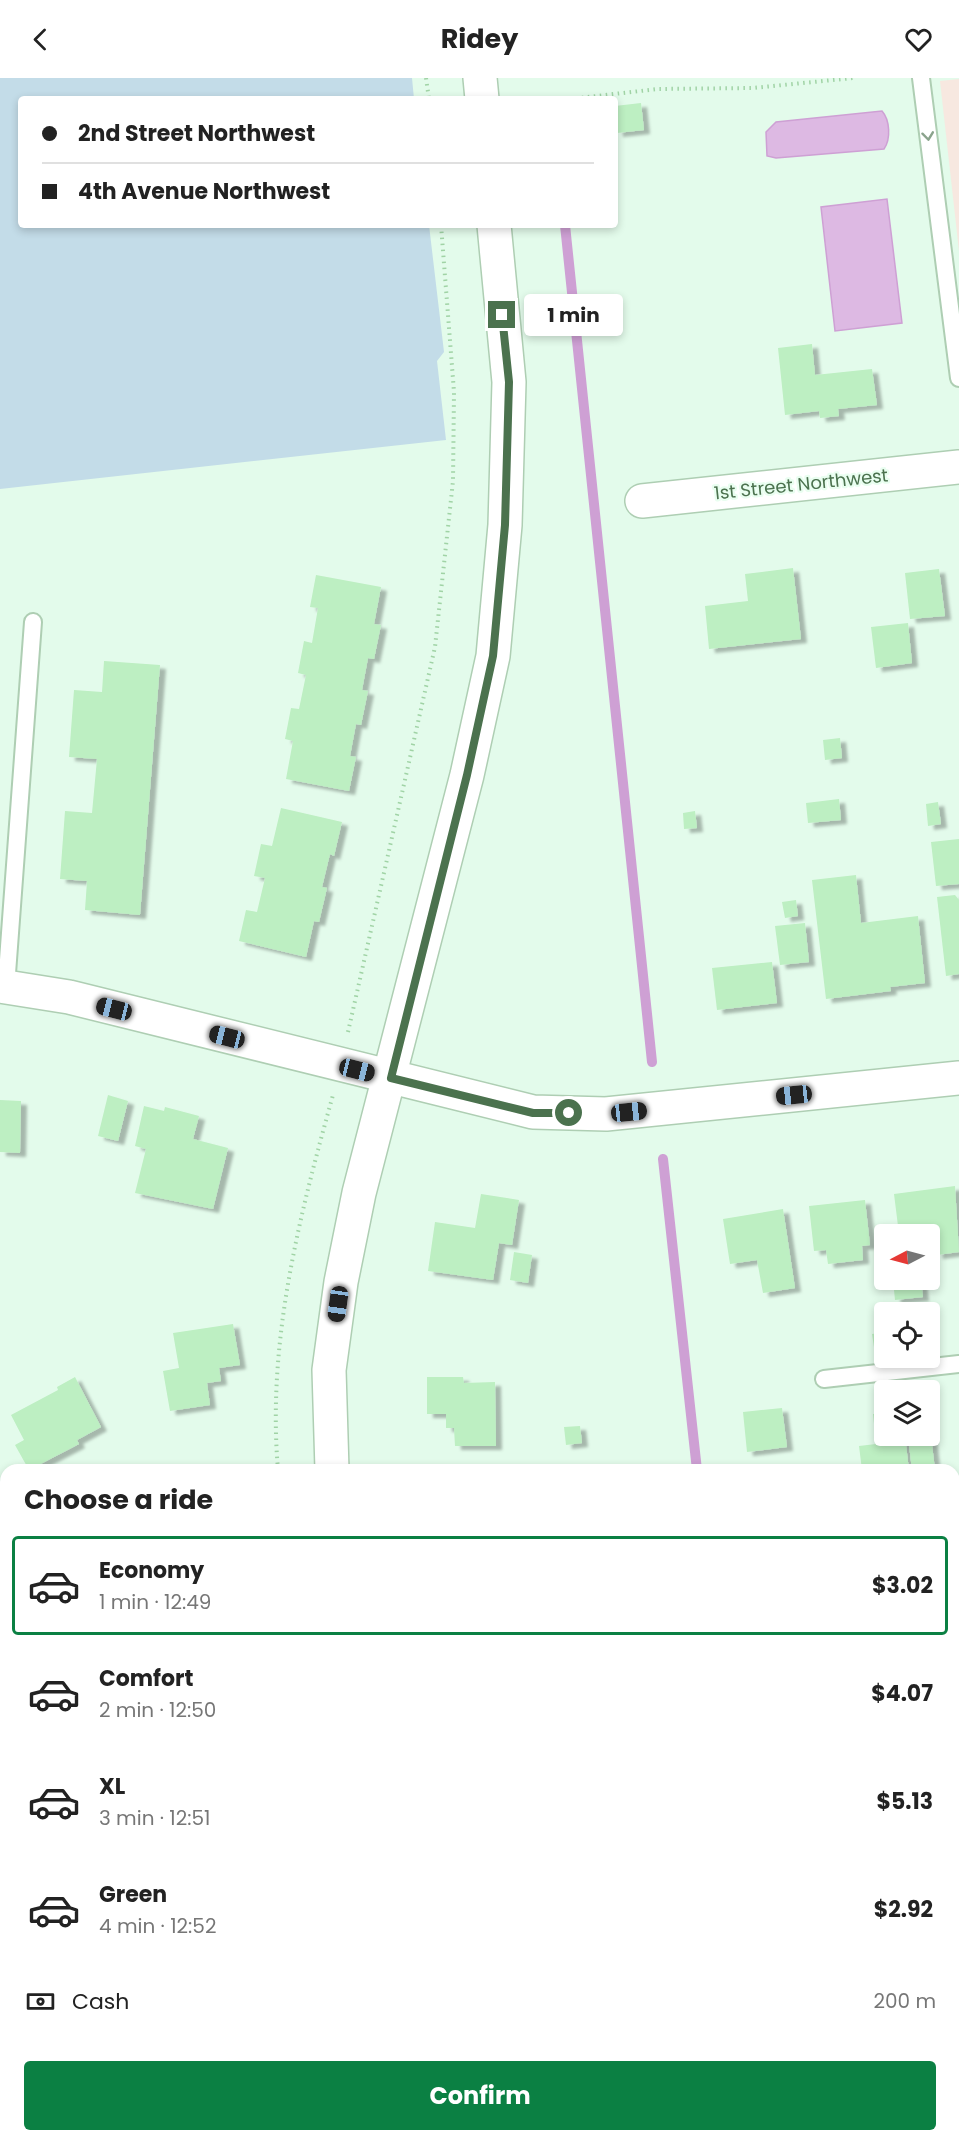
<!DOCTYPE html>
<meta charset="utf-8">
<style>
:root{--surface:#fff;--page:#f6f6f6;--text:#222;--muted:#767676;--line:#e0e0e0;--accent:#0b8043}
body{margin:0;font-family:Poppins,sans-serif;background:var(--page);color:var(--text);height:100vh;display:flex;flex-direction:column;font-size:22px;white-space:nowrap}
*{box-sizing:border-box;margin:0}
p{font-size:20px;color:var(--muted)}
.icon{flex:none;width:33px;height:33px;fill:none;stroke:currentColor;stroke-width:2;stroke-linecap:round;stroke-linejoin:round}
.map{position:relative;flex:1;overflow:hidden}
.drawer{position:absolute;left:0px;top:1386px;width:960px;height:678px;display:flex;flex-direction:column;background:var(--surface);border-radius:18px 18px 0 0;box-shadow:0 3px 9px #0003}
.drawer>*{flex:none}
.banner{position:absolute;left:18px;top:18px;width:600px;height:132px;border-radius:6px;box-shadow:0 3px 9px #0003;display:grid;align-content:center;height:132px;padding:0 24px;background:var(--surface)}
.needle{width:39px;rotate:264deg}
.fabs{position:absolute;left:874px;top:1146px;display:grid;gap:12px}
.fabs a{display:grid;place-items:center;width:66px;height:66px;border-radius:6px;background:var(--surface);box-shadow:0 3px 9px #0003;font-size:30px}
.end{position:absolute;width:27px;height:27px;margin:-14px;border:8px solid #4b724e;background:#fff;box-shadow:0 0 0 3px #fff}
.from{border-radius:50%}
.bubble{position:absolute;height:42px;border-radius:6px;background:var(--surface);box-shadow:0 3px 9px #0003;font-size:20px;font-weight:700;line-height:42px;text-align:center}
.car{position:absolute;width:18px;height:36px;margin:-18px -9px;border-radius:8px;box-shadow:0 0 4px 2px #0007;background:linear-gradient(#222 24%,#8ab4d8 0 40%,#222 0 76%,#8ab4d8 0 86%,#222 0)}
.banner b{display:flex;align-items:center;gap:21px;height:57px;font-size:22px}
.banner b+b{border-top:2px solid var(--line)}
.banner i{width:15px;height:15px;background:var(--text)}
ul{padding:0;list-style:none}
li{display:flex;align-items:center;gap:18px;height:99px;margin:0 12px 9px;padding:0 12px;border:3px solid transparent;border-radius:6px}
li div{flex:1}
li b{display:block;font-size:22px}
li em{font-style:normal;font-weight:700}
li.active{border-color:var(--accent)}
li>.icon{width:54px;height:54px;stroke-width:1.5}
h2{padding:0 24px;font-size:27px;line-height:72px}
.pay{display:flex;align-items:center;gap:15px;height:66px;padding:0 24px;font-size:22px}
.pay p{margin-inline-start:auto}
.cta{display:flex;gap:12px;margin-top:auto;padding:12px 24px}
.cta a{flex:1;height:69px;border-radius:6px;background:var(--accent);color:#fff;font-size:24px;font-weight:700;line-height:69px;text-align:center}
header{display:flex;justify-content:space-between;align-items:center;height:78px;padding:0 24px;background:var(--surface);font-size:27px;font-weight:700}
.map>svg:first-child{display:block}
.education{fill:#f7e8e0}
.green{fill:#c3dce8}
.water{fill:#ddb9e3;stroke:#cea0d4;stroke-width:1.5}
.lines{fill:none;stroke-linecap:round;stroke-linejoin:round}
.stream{stroke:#cea0d4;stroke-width:10}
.building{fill:#bdefc2;filter:url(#shadow)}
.service-casing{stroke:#aeceb3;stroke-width:20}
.minor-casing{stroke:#aeceb3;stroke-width:36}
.path{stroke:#a0d3a5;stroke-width:4;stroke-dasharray:1.5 4.5;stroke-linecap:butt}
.service{stroke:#fff;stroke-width:16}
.minor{stroke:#fff;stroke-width:33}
.oneway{stroke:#8aa38c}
.route{stroke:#4b724e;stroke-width:8}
.labels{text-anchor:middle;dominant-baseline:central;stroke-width:4.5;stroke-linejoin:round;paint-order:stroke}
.street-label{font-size:18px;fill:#4b724e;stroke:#e9fef0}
</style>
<header><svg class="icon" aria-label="back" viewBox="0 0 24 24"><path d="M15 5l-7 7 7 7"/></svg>Ridey<svg class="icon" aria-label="heart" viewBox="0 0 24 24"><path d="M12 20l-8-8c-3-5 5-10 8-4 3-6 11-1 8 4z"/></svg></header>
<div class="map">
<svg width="959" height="2064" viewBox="0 0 959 2064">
<defs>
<filter id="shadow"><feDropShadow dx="6" dy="4" stdDeviation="1.5" flood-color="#0004"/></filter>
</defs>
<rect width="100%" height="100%" fill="#e3fbeb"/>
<path class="education" d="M 959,1 L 959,173 L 940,3 Z"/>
<path class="green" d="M 0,0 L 412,0 L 414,21 L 21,21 L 21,147 L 429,147 L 444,274 L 437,283 L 446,362 L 0,411 Z"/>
<g class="water">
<path d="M 882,33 C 890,42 891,61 884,71 L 776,80 L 767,78 L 766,54 L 776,44 Z"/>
<path d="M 887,121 L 902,245 L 835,253 L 821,129 Z"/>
</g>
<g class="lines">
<g class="stream">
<path d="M 565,147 L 652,984"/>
<path d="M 663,1081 L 697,1392"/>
<path d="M 770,2058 L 771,2064"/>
</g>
</g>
<g class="building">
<path d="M 641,25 L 644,52 L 617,55 L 615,28 Z"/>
<path d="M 812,266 L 815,297 L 872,291 L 877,327 L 838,331 L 839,338 L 820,340 L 819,333 L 785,337 L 778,270 Z"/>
<path d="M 793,490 L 801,561 L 709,571 L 705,528 L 748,523 L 745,496 Z"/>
<path d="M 939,491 L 945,538 L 910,541 L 905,495 Z"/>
<path d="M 316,497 L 381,509 L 374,546 L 381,547 L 374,581 L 368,580 L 362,612 L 368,613 L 361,647 L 356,646 L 350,678 L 356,679 L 349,713 L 286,701 L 293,663 L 285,661 L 291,630 L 299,631 L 306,597 L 298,595 L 304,563 L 312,565 L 318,530 L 310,529 Z"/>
<path d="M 908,545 L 912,585 L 876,590 L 871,549 Z"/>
<path d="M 104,583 L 160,587 L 140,837 L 85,832 L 87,803 L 60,801 L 65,733 L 92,735 L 97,681 L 69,679 L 74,612 L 102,614 Z"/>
<path d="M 840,660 L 842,680 L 825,682 L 823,662 Z"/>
<path d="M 839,721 L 841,742 L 808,745 L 806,725 Z"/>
<path d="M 938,724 L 941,746 L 928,748 L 926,726 Z"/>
<path d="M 281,730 L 342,744 L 334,778 L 330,776 L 322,809 L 327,810 L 319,844 L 314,843 L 306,879 L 239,863 L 246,832 L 257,834 L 265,800 L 254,798 L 261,766 L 272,768 Z"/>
<path d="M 695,733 L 697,750 L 684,751 L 683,735 Z"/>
<path d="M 959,761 L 959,806 L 936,808 L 931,764 Z"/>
<path d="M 856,797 L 861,845 L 918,838 L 925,905 L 890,909 L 891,913 L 826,921 L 812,802 Z"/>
<path d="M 955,817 L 959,822 L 959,896 L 946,898 L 937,819 Z"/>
<path d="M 796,822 L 798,838 L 785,840 L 782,824 Z"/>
<path d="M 805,845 L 809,884 L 780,887 L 775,848 Z"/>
<path d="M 772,884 L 777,925 L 717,932 L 712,890 Z"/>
<path d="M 108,1017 L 128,1023 L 118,1063 L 98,1058 Z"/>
<path d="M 0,1022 L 21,1023 L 20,1075 L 0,1074 Z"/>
<path d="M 144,1028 L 164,1033 L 165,1029 L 199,1038 L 193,1061 L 228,1070 L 213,1131 L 135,1115 L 146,1071 L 135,1068 Z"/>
<path d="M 955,1108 L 959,1174 L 937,1177 L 934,1157 L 899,1156 L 894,1116 Z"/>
<path d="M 481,1116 L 519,1122 L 512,1167 L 499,1165 L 493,1202 L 428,1193 L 435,1144 L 475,1150 Z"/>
<path d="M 865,1122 L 870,1167 L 862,1168 L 863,1182 L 828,1186 L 826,1172 L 814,1173 L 809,1128 Z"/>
<path d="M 783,1131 L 795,1210 L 763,1215 L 757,1182 L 730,1186 L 723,1141 Z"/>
<path d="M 514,1174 L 532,1177 L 528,1205 L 510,1202 Z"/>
<path d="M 893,1202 L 921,1202 L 923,1219 L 895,1222 Z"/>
<path d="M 233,1246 L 240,1287 L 219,1290 L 221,1303 L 207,1305 L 210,1327 L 170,1333 L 163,1293 L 179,1290 L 173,1255 Z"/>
<path d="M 885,1254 L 885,1275 L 875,1276 L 872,1256 Z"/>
<path d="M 75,1299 L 101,1349 L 77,1362 L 79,1366 L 29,1392 L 15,1367 L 24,1362 L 11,1337 L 58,1312 L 57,1309 Z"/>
<path d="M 427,1299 L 463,1299 L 464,1305 L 495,1304 L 496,1368 L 455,1368 L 454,1350 L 446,1350 L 446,1336 L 427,1336 Z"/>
<path d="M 782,1330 L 787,1369 L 747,1374 L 743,1334 Z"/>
<path d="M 885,1335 L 885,1358 L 905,1358 L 909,1392 L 862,1392 L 859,1368 L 876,1366 L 873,1336 Z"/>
<path d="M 580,1348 L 582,1365 L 566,1367 L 564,1349 Z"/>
<path d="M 908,1358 L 931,1358 L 935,1392 L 912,1392 Z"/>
<rect x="954" y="1420" width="5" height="44"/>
<path d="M 954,1666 L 959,1666 L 959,1787 L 956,1787 Z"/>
<path d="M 6,1676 L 6,1717 L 0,1713 L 0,1685 Z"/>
<path d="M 0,1777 L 6,1781 L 6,1861 L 0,1867 Z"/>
<path d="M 500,2058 L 578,2058 L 579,2064 L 501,2064 Z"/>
</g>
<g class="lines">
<defs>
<g id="service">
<path d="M 921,0 L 959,300"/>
<path d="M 6,909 L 33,544"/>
<path d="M 824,1301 L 959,1286"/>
<path d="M 954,1864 L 959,1863"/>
</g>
<g id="minor">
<path d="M 480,0 L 482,21"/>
<path d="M 642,423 L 959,389"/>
<path d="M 0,908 L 69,919 L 533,1034 L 606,1036 L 959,1000"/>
<path d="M 332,1392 L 329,1292 L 341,1204 L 359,1115 L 467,697 L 493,578 L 505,447 L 509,304 L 494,147"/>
<path d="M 0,1541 L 6,1533"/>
<path d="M 954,1573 L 959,1572"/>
<path d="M 404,2058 L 405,2064"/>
</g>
</defs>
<use href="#service" class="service-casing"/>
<use href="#minor" class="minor-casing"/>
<g class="path">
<path d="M 426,0 L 429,21"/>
<path d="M 570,21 L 658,11 L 753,10 L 853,0"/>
<path d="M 348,954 L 435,569 L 453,403 L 454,314 L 441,147"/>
<path d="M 278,1392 C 267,1264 299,1139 333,1017"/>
<path d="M 350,2058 L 351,2064"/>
</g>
<use href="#service" class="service"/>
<use href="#minor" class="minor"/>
</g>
<defs><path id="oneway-chevron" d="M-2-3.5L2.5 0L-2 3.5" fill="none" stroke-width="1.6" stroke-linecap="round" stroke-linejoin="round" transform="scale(1.5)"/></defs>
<use class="oneway" href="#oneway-chevron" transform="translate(928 58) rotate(83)"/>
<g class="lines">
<path class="route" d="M 502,237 L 509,304 L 505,447 L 493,578 L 467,697 L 391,1000 L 533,1035 L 569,1035"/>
</g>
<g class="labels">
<g class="street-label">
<text transform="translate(801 406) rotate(-6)">1st Street Northwest</text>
</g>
</g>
</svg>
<div class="fabs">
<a><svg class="needle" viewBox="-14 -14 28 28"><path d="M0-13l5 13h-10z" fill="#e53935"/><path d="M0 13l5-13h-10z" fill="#767676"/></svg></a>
<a><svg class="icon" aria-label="locate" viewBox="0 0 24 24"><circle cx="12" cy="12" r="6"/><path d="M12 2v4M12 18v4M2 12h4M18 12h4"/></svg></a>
<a><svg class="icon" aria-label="layers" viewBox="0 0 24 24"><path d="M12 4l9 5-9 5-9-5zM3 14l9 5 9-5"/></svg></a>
</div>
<i class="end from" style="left:569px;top:1035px"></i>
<i class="end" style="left:502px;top:237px"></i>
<div class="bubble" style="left:524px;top:216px;width:99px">1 min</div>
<i class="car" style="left:114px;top:931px;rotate:284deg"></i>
<i class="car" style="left:227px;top:959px;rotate:284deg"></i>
<i class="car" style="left:357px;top:992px;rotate:104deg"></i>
<i class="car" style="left:794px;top:1017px;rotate:264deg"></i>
<i class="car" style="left:629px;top:1034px;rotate:84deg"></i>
<i class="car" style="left:338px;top:1226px;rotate:188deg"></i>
<div class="banner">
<b><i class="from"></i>2nd Street Northwest</b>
<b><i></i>4th Avenue Northwest</b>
</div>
<section class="drawer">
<h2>Choose a ride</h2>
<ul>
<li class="active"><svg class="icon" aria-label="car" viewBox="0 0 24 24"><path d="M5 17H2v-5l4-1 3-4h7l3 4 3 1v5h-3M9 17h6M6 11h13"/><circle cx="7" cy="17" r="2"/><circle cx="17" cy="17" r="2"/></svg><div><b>Economy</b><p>1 min · 12:49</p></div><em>$3.02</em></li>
<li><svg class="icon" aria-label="car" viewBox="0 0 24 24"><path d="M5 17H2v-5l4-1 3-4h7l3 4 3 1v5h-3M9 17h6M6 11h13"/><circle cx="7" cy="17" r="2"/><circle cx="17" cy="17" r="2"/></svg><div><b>Comfort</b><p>2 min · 12:50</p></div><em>$4.07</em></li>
<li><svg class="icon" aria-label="car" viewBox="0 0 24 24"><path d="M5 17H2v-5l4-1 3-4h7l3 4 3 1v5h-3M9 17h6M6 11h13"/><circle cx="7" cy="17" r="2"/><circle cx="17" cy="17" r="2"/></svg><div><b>XL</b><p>3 min · 12:51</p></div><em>$5.13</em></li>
<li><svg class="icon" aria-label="car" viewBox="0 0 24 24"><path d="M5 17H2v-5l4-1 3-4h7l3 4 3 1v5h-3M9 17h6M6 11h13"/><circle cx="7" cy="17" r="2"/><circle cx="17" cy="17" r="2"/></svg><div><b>Green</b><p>4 min · 12:52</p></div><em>$2.92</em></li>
</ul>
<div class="pay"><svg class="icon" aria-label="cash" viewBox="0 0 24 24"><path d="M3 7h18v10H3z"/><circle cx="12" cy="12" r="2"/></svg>Cash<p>200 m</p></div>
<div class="cta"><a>Confirm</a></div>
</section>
</div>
